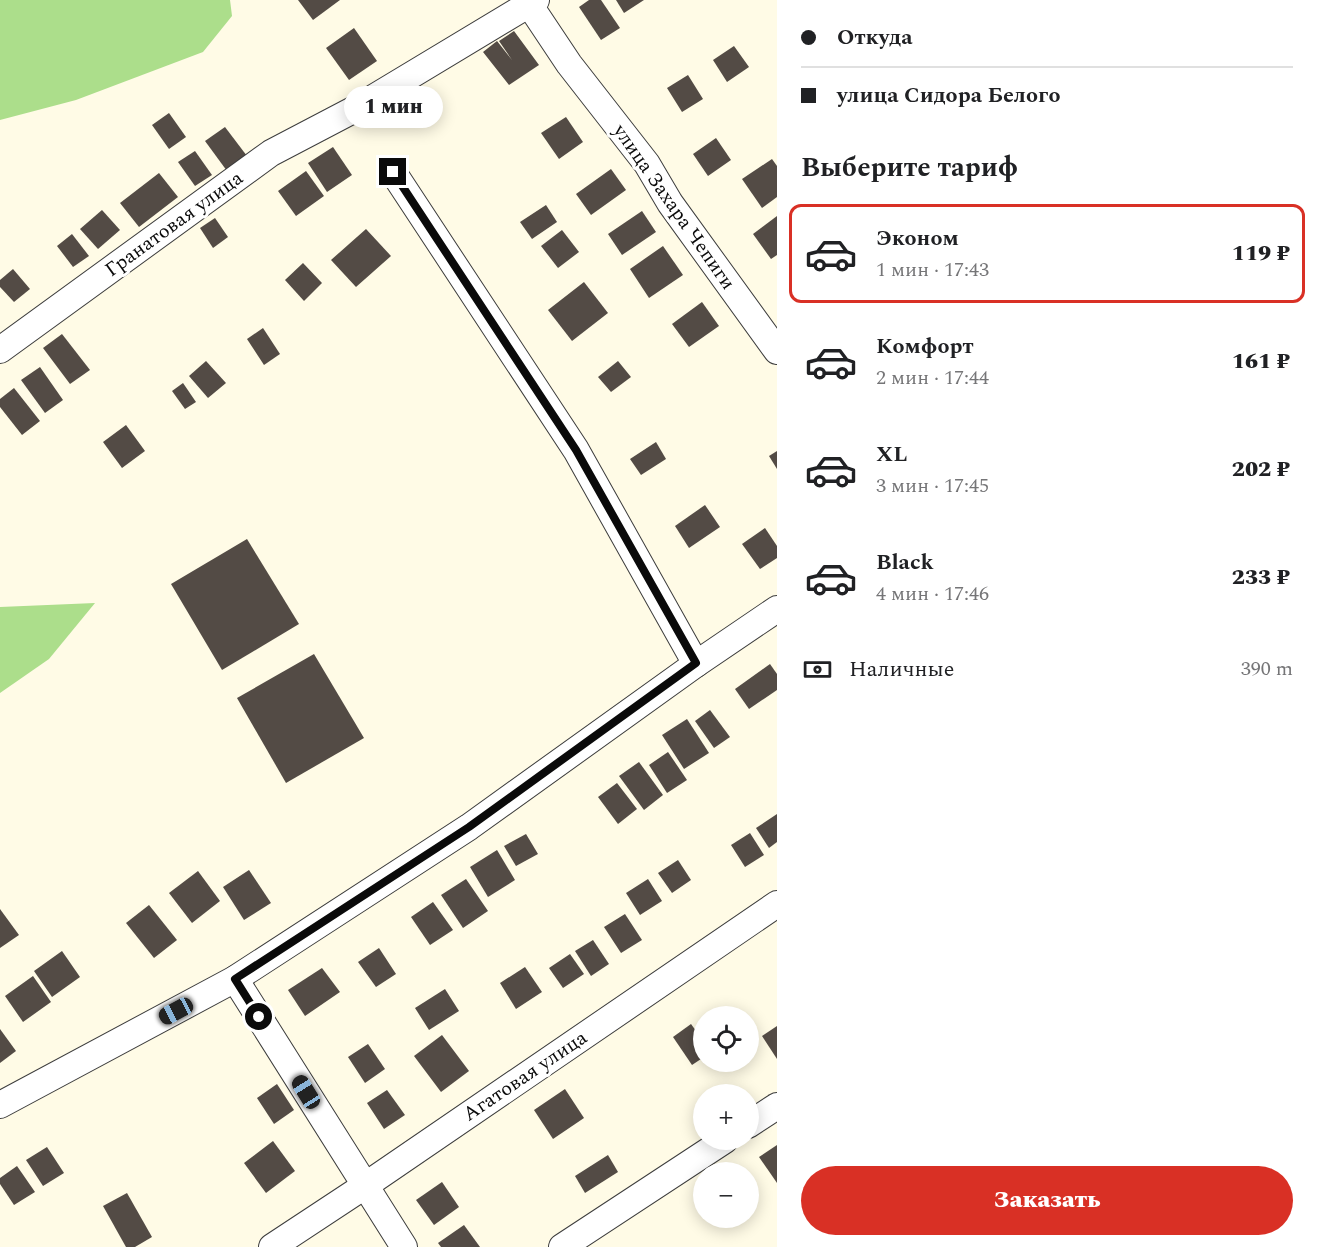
<!DOCTYPE html>
<html lang="ru">
<meta charset="utf-8">
<style>
:root{--surface:#fff;--page:#f2f2f2;--text:#202124;--muted:#757577;--line:#e0e0e0;--accent:#d93025}
body{margin:0;font-family:Spectral,serif;background:var(--page);color:var(--text);height:100vh;display:flex;flex-direction:column;font-size:22px;white-space:nowrap}
*{box-sizing:border-box;margin:0}
p{font-size:20px;color:var(--muted)}
.icon{flex:none;width:33px;height:33px;fill:none;stroke:currentColor;stroke-width:2;stroke-linecap:round;stroke-linejoin:round}
.map{position:relative;flex:1;overflow:hidden}
.panel{display:flex;flex-direction:column;background:var(--surface);width:540px}
.panel>*{flex:none}
.top-card{display:grid;align-content:center;height:132px;padding:0 24px;background:var(--surface)}
.buttons{position:absolute;left:693px;top:1006px;display:grid;gap:12px}
.buttons a{display:grid;place-items:center;width:66px;height:66px;border-radius:50%;background:var(--surface);box-shadow:0 3px 15px #0003;font-size:30px}
.end{position:absolute;width:27px;height:27px;margin:-14px;border:8px solid #0a0a0a;background:#fff;box-shadow:0 0 0 3px #fff}
.from{border-radius:50%}
.bubble{position:absolute;height:42px;border-radius:21px;background:var(--surface);box-shadow:0 3px 15px #0003;font-size:20px;font-weight:800;line-height:42px;text-align:center}
.car{position:absolute;width:18px;height:36px;margin:-18px -9px;border-radius:8px;box-shadow:0 0 4px 2px #0007;background:linear-gradient(#222 24%,#8ab4d8 0 40%,#222 0 76%,#8ab4d8 0 86%,#222 0)}
.top-card b{display:flex;align-items:center;gap:21px;height:57px;font-size:22px}
.top-card b+b{border-top:2px solid var(--line)}
.top-card i{width:15px;height:15px;background:var(--text)}
ul{padding:0;list-style:none}
li{display:flex;align-items:center;gap:18px;height:99px;margin:0 12px 9px;padding:0 12px;border:3px solid transparent;border-radius:12px}
li div{flex:1}
li b{display:block;font-size:22px}
li em{font-style:normal;font-weight:800}
li.current{border-color:var(--accent)}
li>.icon{width:54px;height:54px;stroke-width:1.5}
h2{padding:0 24px;font-size:27px;line-height:72px}
.pay{display:flex;align-items:center;gap:15px;height:66px;padding:0 24px;font-size:22px}
.pay p{margin-inline-start:auto}
.primary-button{display:flex;gap:12px;margin-top:auto;padding:12px 24px}
.primary-button a{flex:1;height:69px;border-radius:36px;background:var(--accent);color:#fff;font-size:24px;font-weight:800;line-height:69px;text-align:center}
main{display:flex;flex:1;min-height:0}
.map>svg:first-child{display:block}
.forest{fill:#acde8b}
.building{fill:#534b45}
.lines{fill:none;stroke-linecap:round;stroke-linejoin:round}
.minor-casing{stroke:#3d3d3d;stroke-width:28}
.minor{stroke:#fff;stroke-width:26}
.route{stroke:#0a0a0a;stroke-width:8}
.labels{text-anchor:middle;dominant-baseline:central;stroke-width:6;stroke-linejoin:round;paint-order:stroke}
.street-label{font-size:20px;fill:#0a0a0a;stroke:#fff}
</style>
<main>
<div class="map">
<svg width="777" height="1247" viewBox="0 0 777 1247">
<rect width="100%" height="100%" fill="#fffbe6"/>
<g class="forest">
<path d="M 0,0 L 230,0 L 232,16 L 203,52 L 76,100 L 0,120 Z"/>
<path d="M 95,603 L 49,659 L 0,693 L 0,607 Z"/>
</g>
<g class="building">
<path d="M 298,0 L 340,0 L 313,20 Z"/>
<path d="M 589,0 L 601,0 L 620,28 L 601,40 L 579,7 Z"/>
<path d="M 616,0 L 644,0 L 624,13 Z"/>
<path d="M 354,28 L 377,61 L 349,80 L 326,48 Z"/>
<path d="M 514,31 L 539,65 L 509,85 L 483,52 L 497,41 L 512,60 L 499,41 Z"/>
<path d="M 734,46 L 749,67 L 727,82 L 713,60 Z"/>
<path d="M 688,75 L 703,99 L 682,112 L 667,88 Z"/>
<path d="M 169,113 L 186,137 L 169,149 L 152,125 Z"/>
<path d="M 566,117 L 583,142 L 559,159 L 541,133 Z"/>
<path d="M 225,127 L 247,156 L 227,171 L 205,141 Z"/>
<path d="M 716,138 L 731,160 L 708,176 L 693,154 Z"/>
<path d="M 333,147 L 352,175 L 327,192 L 308,163 Z"/>
<path d="M 195,151 L 212,175 L 195,186 L 178,162 Z"/>
<path d="M 772,159 L 777,166 L 777,197 L 762,208 L 742,179 Z"/>
<path d="M 611,169 L 626,190 L 591,215 L 576,194 Z"/>
<path d="M 306,171 L 324,196 L 296,216 L 278,191 Z"/>
<path d="M 159,173 L 178,197 L 139,227 L 120,203 Z"/>
<path d="M 546,205 L 557,222 L 532,239 L 520,222 Z"/>
<path d="M 102,210 L 120,230 L 98,249 L 80,229 Z"/>
<path d="M 642,211 L 656,232 L 622,255 L 608,234 Z"/>
<path d="M 777,216 L 777,255 L 771,259 L 753,234 Z"/>
<path d="M 215,218 L 228,237 L 213,248 L 200,228 Z"/>
<path d="M 366,229 L 391,256 L 356,287 L 331,260 Z"/>
<path d="M 562,230 L 579,252 L 558,268 L 541,246 Z"/>
<path d="M 72,234 L 89,256 L 73,267 L 57,246 Z"/>
<path d="M 663,246 L 683,275 L 649,298 L 630,269 Z"/>
<path d="M 303,263 L 322,283 L 304,301 L 285,280 Z"/>
<path d="M 13,269 L 30,289 L 14,302 L 0,287 L 0,280 Z"/>
<path d="M 584,282 L 608,313 L 572,341 L 548,310 Z"/>
<path d="M 702,302 L 719,326 L 689,347 L 672,324 Z"/>
<path d="M 263,328 L 280,354 L 264,365 L 247,339 Z"/>
<path d="M 62,334 L 90,370 L 70,384 L 43,348 Z"/>
<path d="M 206,361 L 226,383 L 208,398 L 189,376 Z"/>
<path d="M 618,361 L 631,377 L 611,392 L 598,377 Z"/>
<path d="M 40,367 L 63,400 L 45,413 L 21,380 Z"/>
<path d="M 183,383 L 196,402 L 185,409 L 172,391 Z"/>
<path d="M 14,388 L 40,421 L 22,435 L 0,407 L 0,399 Z"/>
<path d="M 126,425 L 145,451 L 122,468 L 103,442 Z"/>
<path d="M 656,442 L 666,459 L 641,475 L 630,459 Z"/>
<path d="M 777,451 L 777,469 L 769,456 Z"/>
<path d="M 705,505 L 720,527 L 689,548 L 675,526 Z"/>
<path d="M 765,528 L 777,546 L 777,558 L 760,569 L 742,544 Z"/>
<path d="M 247,539 L 299,624 L 222,670 L 171,584 Z"/>
<path d="M 314,654 L 364,738 L 286,783 L 237,698 Z"/>
<path d="M 770,664 L 777,674 L 777,690 L 749,709 L 735,689 Z"/>
<path d="M 710,710 L 730,737 L 714,748 L 695,721 Z"/>
<path d="M 687,719 L 709,753 L 684,769 L 662,735 Z"/>
<path d="M 668,752 L 687,780 L 667,793 L 649,765 Z"/>
<path d="M 639,762 L 663,795 L 644,810 L 619,776 Z"/>
<path d="M 617,783 L 637,809 L 618,824 L 598,797 Z"/>
<path d="M 777,814 L 777,842 L 769,848 L 756,828 Z"/>
<path d="M 750,833 L 764,855 L 745,867 L 731,845 Z"/>
<path d="M 526,834 L 538,854 L 516,866 L 504,846 Z"/>
<path d="M 497,850 L 515,880 L 488,897 L 470,867 Z"/>
<path d="M 678,860 L 691,880 L 672,893 L 658,873 Z"/>
<path d="M 249,870 L 271,903 L 244,920 L 223,887 Z"/>
<path d="M 198,871 L 220,901 L 192,923 L 169,893 Z"/>
<path d="M 466,879 L 488,911 L 463,928 L 441,895 Z"/>
<path d="M 648,879 L 662,901 L 640,915 L 626,893 Z"/>
<path d="M 433,902 L 453,930 L 430,945 L 411,917 Z"/>
<path d="M 149,905 L 177,940 L 154,958 L 126,923 Z"/>
<path d="M 0,909 L 19,935 L 0,948 Z"/>
<path d="M 625,914 L 642,940 L 621,953 L 604,927 Z"/>
<path d="M 593,940 L 609,964 L 591,976 L 575,951 Z"/>
<path d="M 379,948 L 396,974 L 376,987 L 358,962 Z"/>
<path d="M 62,951 L 80,977 L 52,997 L 34,971 Z"/>
<path d="M 570,954 L 584,974 L 563,988 L 549,968 Z"/>
<path d="M 525,967 L 542,992 L 516,1009 L 500,983 Z"/>
<path d="M 322,968 L 340,992 L 305,1016 L 288,990 Z"/>
<path d="M 33,976 L 51,1002 L 23,1022 L 5,996 Z"/>
<path d="M 445,989 L 459,1011 L 429,1030 L 415,1008 Z"/>
<path d="M 691,1024 L 704,1042 L 704,1057 L 692,1065 L 673,1037 Z"/>
<path d="M 777,1026 L 777,1059 L 762,1036 Z"/>
<path d="M 0,1029 L 16,1051 L 0,1063 Z"/>
<path d="M 442,1035 L 469,1071 L 441,1092 L 414,1056 Z"/>
<path d="M 368,1044 L 385,1069 L 365,1083 L 348,1057 Z"/>
<path d="M 277,1084 L 294,1110 L 274,1124 L 257,1098 Z"/>
<path d="M 565,1089 L 584,1118 L 553,1139 L 534,1110 Z"/>
<path d="M 387,1090 L 405,1115 L 384,1129 L 367,1103 Z"/>
<path d="M 273,1141 L 295,1171 L 266,1193 L 244,1163 Z"/>
<path d="M 777,1145 L 777,1183 L 759,1157 Z"/>
<path d="M 47,1147 L 64,1173 L 43,1186 L 26,1160 Z"/>
<path d="M 608,1155 L 618,1172 L 585,1193 L 575,1176 Z"/>
<path d="M 17,1166 L 35,1192 L 14,1205 L 0,1184 L 0,1178 Z"/>
<path d="M 442,1182 L 459,1207 L 434,1225 L 416,1200 Z"/>
<path d="M 127,1193 L 152,1237 L 135,1247 L 126,1247 L 103,1206 Z"/>
<path d="M 464,1225 L 480,1247 L 441,1247 L 438,1243 Z"/>
</g>
<g class="lines">
<defs>
<g id="minor">
<path d="M 529,4 L 569,64 L 647,164 L 670,203 L 777,351"/>
<path d="M 393,172 L 576,450 L 696,664"/>
<path d="M 0,350 L 271,153 L 355,109 L 536,0"/>
<path d="M 235,979 L 404,1247"/>
<path d="M 0,1105 L 235,979 L 469,827 L 696,664 L 777,609"/>
<path d="M 748,1125 L 777,1106"/>
<path d="M 272,1247 L 366,1185 L 777,904"/>
<path d="M 562,1247 L 725,1140"/>
</g>
</defs>
<use href="#minor" class="minor-casing"/>
<use href="#minor" class="minor"/>
</g>
<g class="lines">
<path class="route" d="M 259,1017 L 235,979 L 469,827 L 696,663 L 576,450 L 393,172"/>
</g>
<g class="labels">
<g class="street-label">
<text transform="translate(674 207) rotate(55)">улица Захара Чепиги</text>
<text transform="translate(174 224) rotate(-36)">Гранатовая улица</text>
<text transform="translate(525 1076) rotate(-34)">Агатовая улица</text>
</g>
</g>
</svg>
<div class="buttons">
<a><svg class="icon" aria-label="locate" viewBox="0 0 24 24"><circle cx="12" cy="12" r="6"/><path d="M12 2v4M12 18v4M2 12h4M18 12h4"/></svg></a>
<a>+</a>
<a>−</a>
</div>
<i class="end from" style="left:259px;top:1017px"></i>
<i class="end" style="left:393px;top:172px"></i>
<div class="bubble" style="left:344px;top:86px;width:99px">1 мин</div>
<i class="car" style="left:176px;top:1011px;rotate:242deg"></i>
<i class="car" style="left:306px;top:1092px;rotate:328deg"></i>
</div>
<section class="panel">
<div class="top-card">
<b><i class="from"></i>Откуда</b>
<b><i></i>улица Сидора Белого</b>
</div>
<h2>Выберите тариф</h2>
<ul>
<li class="current"><svg class="icon" aria-label="car" viewBox="0 0 24 24"><path d="M5 17H2v-5l4-1 3-4h7l3 4 3 1v5h-3M9 17h6M6 11h13"/><circle cx="7" cy="17" r="2"/><circle cx="17" cy="17" r="2"/></svg><div><b>Эконом</b><p>1 мин · 17:43</p></div><em>119 ₽</em></li>
<li><svg class="icon" aria-label="car" viewBox="0 0 24 24"><path d="M5 17H2v-5l4-1 3-4h7l3 4 3 1v5h-3M9 17h6M6 11h13"/><circle cx="7" cy="17" r="2"/><circle cx="17" cy="17" r="2"/></svg><div><b>Комфорт</b><p>2 мин · 17:44</p></div><em>161 ₽</em></li>
<li><svg class="icon" aria-label="car" viewBox="0 0 24 24"><path d="M5 17H2v-5l4-1 3-4h7l3 4 3 1v5h-3M9 17h6M6 11h13"/><circle cx="7" cy="17" r="2"/><circle cx="17" cy="17" r="2"/></svg><div><b>XL</b><p>3 мин · 17:45</p></div><em>202 ₽</em></li>
<li><svg class="icon" aria-label="car" viewBox="0 0 24 24"><path d="M5 17H2v-5l4-1 3-4h7l3 4 3 1v5h-3M9 17h6M6 11h13"/><circle cx="7" cy="17" r="2"/><circle cx="17" cy="17" r="2"/></svg><div><b>Black</b><p>4 мин · 17:46</p></div><em>233 ₽</em></li>
</ul>
<div class="pay"><svg class="icon" aria-label="cash" viewBox="0 0 24 24"><path d="M3 7h18v10H3z"/><circle cx="12" cy="12" r="2"/></svg>Наличные<p>390 m</p></div>
<div class="primary-button"><a>Заказать</a></div>
</section>
</main>
